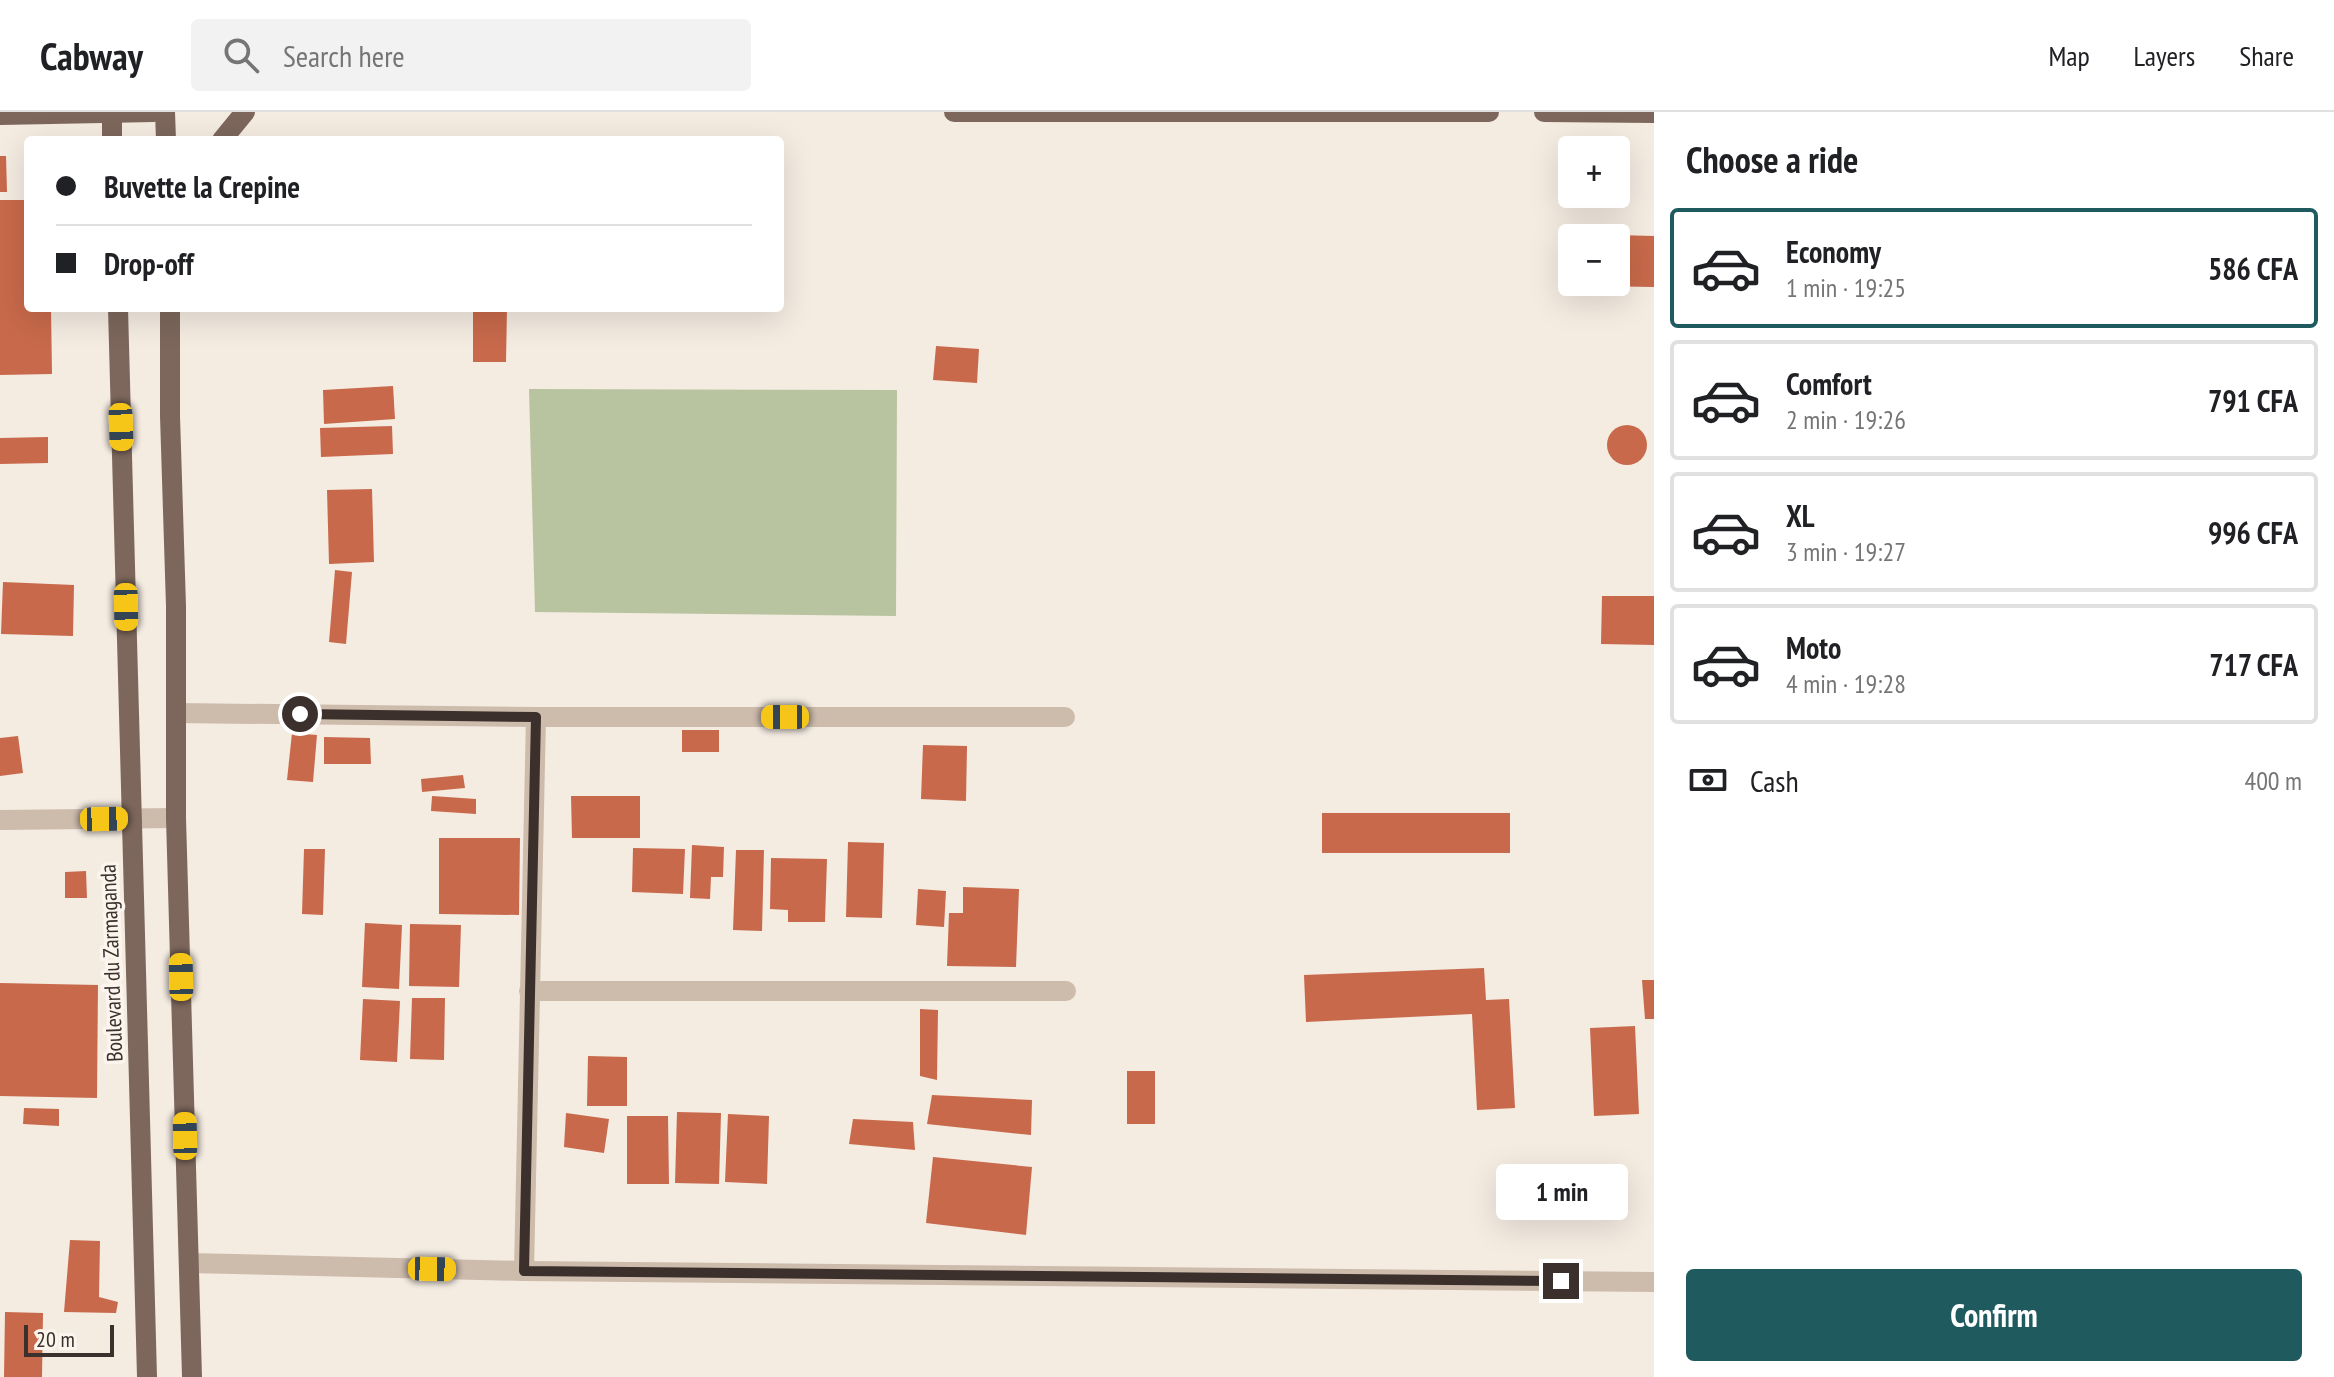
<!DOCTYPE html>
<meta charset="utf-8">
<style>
:root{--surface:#fff;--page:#f2f2f2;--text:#202124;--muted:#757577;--line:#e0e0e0;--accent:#1f5a5e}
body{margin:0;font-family:"PT Sans Narrow",sans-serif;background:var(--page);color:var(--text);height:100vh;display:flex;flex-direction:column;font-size:30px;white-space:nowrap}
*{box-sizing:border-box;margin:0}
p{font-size:26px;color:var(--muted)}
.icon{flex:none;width:44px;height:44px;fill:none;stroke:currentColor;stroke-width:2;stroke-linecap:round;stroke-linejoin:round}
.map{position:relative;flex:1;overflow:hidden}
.drawer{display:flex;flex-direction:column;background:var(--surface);width:680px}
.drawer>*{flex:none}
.hud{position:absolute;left:24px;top:24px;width:760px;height:176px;border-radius:8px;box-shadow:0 8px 32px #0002;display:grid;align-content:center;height:176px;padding:0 32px;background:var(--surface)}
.fabs{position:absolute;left:1558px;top:24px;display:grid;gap:16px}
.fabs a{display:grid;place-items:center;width:72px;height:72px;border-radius:8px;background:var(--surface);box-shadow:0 8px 32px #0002;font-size:40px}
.scale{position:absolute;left:24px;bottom:20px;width:90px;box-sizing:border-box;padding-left:8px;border:4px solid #3b302b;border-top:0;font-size:22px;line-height:28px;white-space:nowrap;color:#3b302b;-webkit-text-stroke:6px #fbf5ee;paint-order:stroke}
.end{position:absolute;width:36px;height:36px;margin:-18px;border:10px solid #3b302b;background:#fff;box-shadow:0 0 0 4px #fff}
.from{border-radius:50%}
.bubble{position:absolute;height:56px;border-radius:8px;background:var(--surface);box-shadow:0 8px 32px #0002;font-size:26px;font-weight:800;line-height:56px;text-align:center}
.car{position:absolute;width:24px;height:48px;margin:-24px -12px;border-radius:10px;box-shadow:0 0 6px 2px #0007;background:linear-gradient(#f5c518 24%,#345 0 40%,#f5c518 0 76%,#345 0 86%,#f5c518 0)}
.hud b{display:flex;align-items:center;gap:28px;height:76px;font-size:30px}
.hud b+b{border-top:2px solid var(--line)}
.hud i{width:20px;height:20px;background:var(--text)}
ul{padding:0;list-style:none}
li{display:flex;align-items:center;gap:24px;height:120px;margin:0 16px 12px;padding:0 16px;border:4px solid var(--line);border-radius:8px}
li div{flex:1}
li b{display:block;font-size:30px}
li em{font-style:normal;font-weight:800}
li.active{border-color:var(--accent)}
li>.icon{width:72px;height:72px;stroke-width:1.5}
h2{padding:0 32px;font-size:36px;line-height:96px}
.pay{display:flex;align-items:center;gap:20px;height:88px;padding:0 32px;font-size:30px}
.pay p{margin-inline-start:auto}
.cta{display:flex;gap:16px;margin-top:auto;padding:16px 32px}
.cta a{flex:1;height:92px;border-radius:8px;background:var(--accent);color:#fff;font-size:32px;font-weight:800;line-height:92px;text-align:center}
header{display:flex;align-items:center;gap:48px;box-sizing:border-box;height:112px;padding:0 40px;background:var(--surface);border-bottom:2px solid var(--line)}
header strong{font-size:38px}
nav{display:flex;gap:44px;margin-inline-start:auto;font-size:28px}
.search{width:560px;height:72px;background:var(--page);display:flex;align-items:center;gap:20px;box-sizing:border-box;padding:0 28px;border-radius:8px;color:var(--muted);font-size:30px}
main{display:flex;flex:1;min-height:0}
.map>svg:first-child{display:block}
.green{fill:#b8c4a0}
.building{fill:#c8694b}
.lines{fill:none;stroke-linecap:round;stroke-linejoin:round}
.minor{stroke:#cdbbac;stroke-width:20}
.major{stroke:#7d675c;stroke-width:20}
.route{stroke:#3b302b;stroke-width:10}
.labels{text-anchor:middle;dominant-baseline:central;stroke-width:7;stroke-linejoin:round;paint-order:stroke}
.street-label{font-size:22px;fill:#3b302b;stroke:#fbf5ee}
</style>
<header>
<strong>Cabway</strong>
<div class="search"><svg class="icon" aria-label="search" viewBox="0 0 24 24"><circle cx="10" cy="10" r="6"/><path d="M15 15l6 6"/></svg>Search here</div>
<nav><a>Map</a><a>Layers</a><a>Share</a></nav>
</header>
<main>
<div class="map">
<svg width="1654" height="1265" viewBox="0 0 1654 1265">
<rect width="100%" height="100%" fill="#f4ebe1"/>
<path class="green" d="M 529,277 L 897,278 L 896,504 L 535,500 Z"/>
<g class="building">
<path d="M 0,44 L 6,44 L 7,80 L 0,80 Z"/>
<path d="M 0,88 L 28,88 L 28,196 L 51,196 L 52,262 L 0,263 Z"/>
<path d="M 1616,123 L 1654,124 L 1654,175 L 1595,174 L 1595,170 L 1616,170 Z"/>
<path d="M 473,196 L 507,196 L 506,250 L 473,250 Z"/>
<path d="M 936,234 L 979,237 L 977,271 L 933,268 Z"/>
<path d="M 393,274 L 395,307 L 324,312 L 323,278 Z"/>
<circle cx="1627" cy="333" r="20"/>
<path d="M 392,314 L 393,342 L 321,345 L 320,316 Z"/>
<path d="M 48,325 L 48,351 L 0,352 L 0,326 Z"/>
<path d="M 372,377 L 374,450 L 329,452 L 327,378 Z"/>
<path d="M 335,458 L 352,460 L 346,532 L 329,530 Z"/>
<path d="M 3,470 L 74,473 L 73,524 L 1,522 Z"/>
<path d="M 1602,484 L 1654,484 L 1654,533 L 1601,532 Z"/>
<rect x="682" y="618" width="37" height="22"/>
<path d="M 292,621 L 317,623 L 313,670 L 287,668 Z"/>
<path d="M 18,624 L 23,661 L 0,664 L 0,626 Z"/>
<path d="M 324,625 L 370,626 L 371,652 L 324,652 Z"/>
<path d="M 923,633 L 967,634 L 966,689 L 921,687 Z"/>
<path d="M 463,663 L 465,676 L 422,680 L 421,667 Z"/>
<path d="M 432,684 L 476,687 L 476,702 L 431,699 Z"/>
<path d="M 571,684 L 640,684 L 640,726 L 572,726 Z"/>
<rect x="1322" y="701" width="188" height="40"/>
<path d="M 439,726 L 520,726 L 519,803 L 439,802 Z"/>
<path d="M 848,730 L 884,731 L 882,806 L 846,805 Z"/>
<path d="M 692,733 L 724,735 L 723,765 L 711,765 L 710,787 L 690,786 Z"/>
<path d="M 633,736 L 685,737 L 683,782 L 632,780 Z"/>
<path d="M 304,737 L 325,737 L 323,803 L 302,802 Z"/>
<path d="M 736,738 L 764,738 L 762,819 L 733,818 Z"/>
<path d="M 771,746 L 827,747 L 825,810 L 788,810 L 788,798 L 770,797 Z"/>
<path d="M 86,759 L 87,786 L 65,786 L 65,760 Z"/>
<path d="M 963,775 L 1019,777 L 1016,855 L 947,854 L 949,801 L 963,801 Z"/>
<path d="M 918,777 L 946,779 L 944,815 L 916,813 Z"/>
<path d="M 365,811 L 402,813 L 399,877 L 362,875 Z"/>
<path d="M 410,812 L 461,813 L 459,875 L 409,874 Z"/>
<path d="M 1484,856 L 1486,888 L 1509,887 L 1515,996 L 1477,998 L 1472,902 L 1306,910 L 1304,863 Z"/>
<path d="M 1642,868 L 1654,868 L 1654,907 L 1645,907 Z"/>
<path d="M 0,871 L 98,873 L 97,986 L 0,984 Z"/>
<path d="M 412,886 L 445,886 L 444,948 L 410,947 Z"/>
<path d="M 363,887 L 400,889 L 397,950 L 360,948 Z"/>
<path d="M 920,897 L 938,898 L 937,968 L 920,964 Z"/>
<path d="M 1635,914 L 1639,1002 L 1594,1004 L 1590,916 Z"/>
<path d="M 588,944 L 627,945 L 627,994 L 587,994 Z"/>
<rect x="1127" y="959" width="28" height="53"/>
<path d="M 932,983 L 1032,988 L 1031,1023 L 927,1012 Z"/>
<path d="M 24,996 L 59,997 L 59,1014 L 23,1012 Z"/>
<path d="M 677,1000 L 721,1001 L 719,1072 L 675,1071 Z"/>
<path d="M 566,1001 L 609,1007 L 604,1041 L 564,1035 Z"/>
<path d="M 728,1002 L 769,1004 L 767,1072 L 725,1070 Z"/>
<path d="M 627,1004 L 668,1004 L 669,1072 L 627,1072 Z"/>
<path d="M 853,1007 L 913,1010 L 915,1038 L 849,1032 Z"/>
<path d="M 933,1045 L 1032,1055 L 1026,1123 L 926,1111 Z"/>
<path d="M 70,1128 L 100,1129 L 99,1185 L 118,1190 L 116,1201 L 64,1200 Z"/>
<path d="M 5,1200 L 43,1201 L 42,1265 L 4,1265 Z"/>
</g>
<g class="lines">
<g class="minor">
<path d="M 176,601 L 536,605 L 1065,605"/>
<path d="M 0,708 L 176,706"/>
<path d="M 529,879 L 1066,879"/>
<path d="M 189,1151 L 524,1159 L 1654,1170"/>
<path d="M 524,1159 L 536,605"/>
</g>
<g class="major">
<path d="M 112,0 L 112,28"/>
<path d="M 165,0 L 166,28"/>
<path d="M 954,0 L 1489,0"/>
<path d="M 1544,0 L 1654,1"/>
<path d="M 0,3 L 154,0"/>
<path d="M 222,28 L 245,0"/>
<path d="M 118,196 L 147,1265"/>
<path d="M 170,196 L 170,304 L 176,494 L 176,706 L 192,1265"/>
</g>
</g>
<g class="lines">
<path class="route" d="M 300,602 L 536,605 L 524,1159 L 1561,1169"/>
</g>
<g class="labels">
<g class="street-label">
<text transform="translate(111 851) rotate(-92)">Boulevard du Zarmaganda</text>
</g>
</g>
</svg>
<div class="fabs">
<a>+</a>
<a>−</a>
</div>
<div class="scale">20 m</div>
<i class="end from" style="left:300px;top:602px"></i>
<i class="end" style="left:1561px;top:1169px"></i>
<div class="bubble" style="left:1496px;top:1052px;width:132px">1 min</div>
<i class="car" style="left:121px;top:315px;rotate:178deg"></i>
<i class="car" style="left:126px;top:495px;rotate:179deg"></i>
<i class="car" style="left:785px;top:605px;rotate:270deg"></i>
<i class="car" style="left:104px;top:707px;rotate:89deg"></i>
<i class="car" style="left:181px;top:865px;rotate:359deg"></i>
<i class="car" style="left:185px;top:1024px;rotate:359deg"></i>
<i class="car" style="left:432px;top:1157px;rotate:91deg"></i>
<div class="hud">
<b><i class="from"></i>Buvette la Crepine</b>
<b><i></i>Drop-off</b>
</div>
</div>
<section class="drawer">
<h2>Choose a ride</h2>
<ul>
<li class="active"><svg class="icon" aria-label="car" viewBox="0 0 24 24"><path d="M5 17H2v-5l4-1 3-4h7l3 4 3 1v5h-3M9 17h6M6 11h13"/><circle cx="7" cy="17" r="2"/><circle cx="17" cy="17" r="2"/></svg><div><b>Economy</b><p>1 min · 19:25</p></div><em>586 CFA</em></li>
<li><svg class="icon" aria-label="car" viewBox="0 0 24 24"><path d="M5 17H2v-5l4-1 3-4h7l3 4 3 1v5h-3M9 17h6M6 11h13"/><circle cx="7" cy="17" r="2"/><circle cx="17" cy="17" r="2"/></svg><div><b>Comfort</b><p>2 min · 19:26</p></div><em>791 CFA</em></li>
<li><svg class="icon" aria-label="car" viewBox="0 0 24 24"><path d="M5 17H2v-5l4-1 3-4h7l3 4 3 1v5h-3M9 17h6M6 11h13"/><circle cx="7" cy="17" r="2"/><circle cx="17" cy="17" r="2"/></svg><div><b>XL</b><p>3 min · 19:27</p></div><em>996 CFA</em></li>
<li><svg class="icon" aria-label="car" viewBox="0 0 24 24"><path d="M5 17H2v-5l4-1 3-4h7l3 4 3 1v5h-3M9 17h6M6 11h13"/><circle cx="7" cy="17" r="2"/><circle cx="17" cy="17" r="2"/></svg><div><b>Moto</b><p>4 min · 19:28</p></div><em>717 CFA</em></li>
</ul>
<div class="pay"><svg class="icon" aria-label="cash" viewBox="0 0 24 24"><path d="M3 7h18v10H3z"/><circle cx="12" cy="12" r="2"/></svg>Cash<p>400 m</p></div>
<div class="cta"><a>Confirm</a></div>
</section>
</main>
